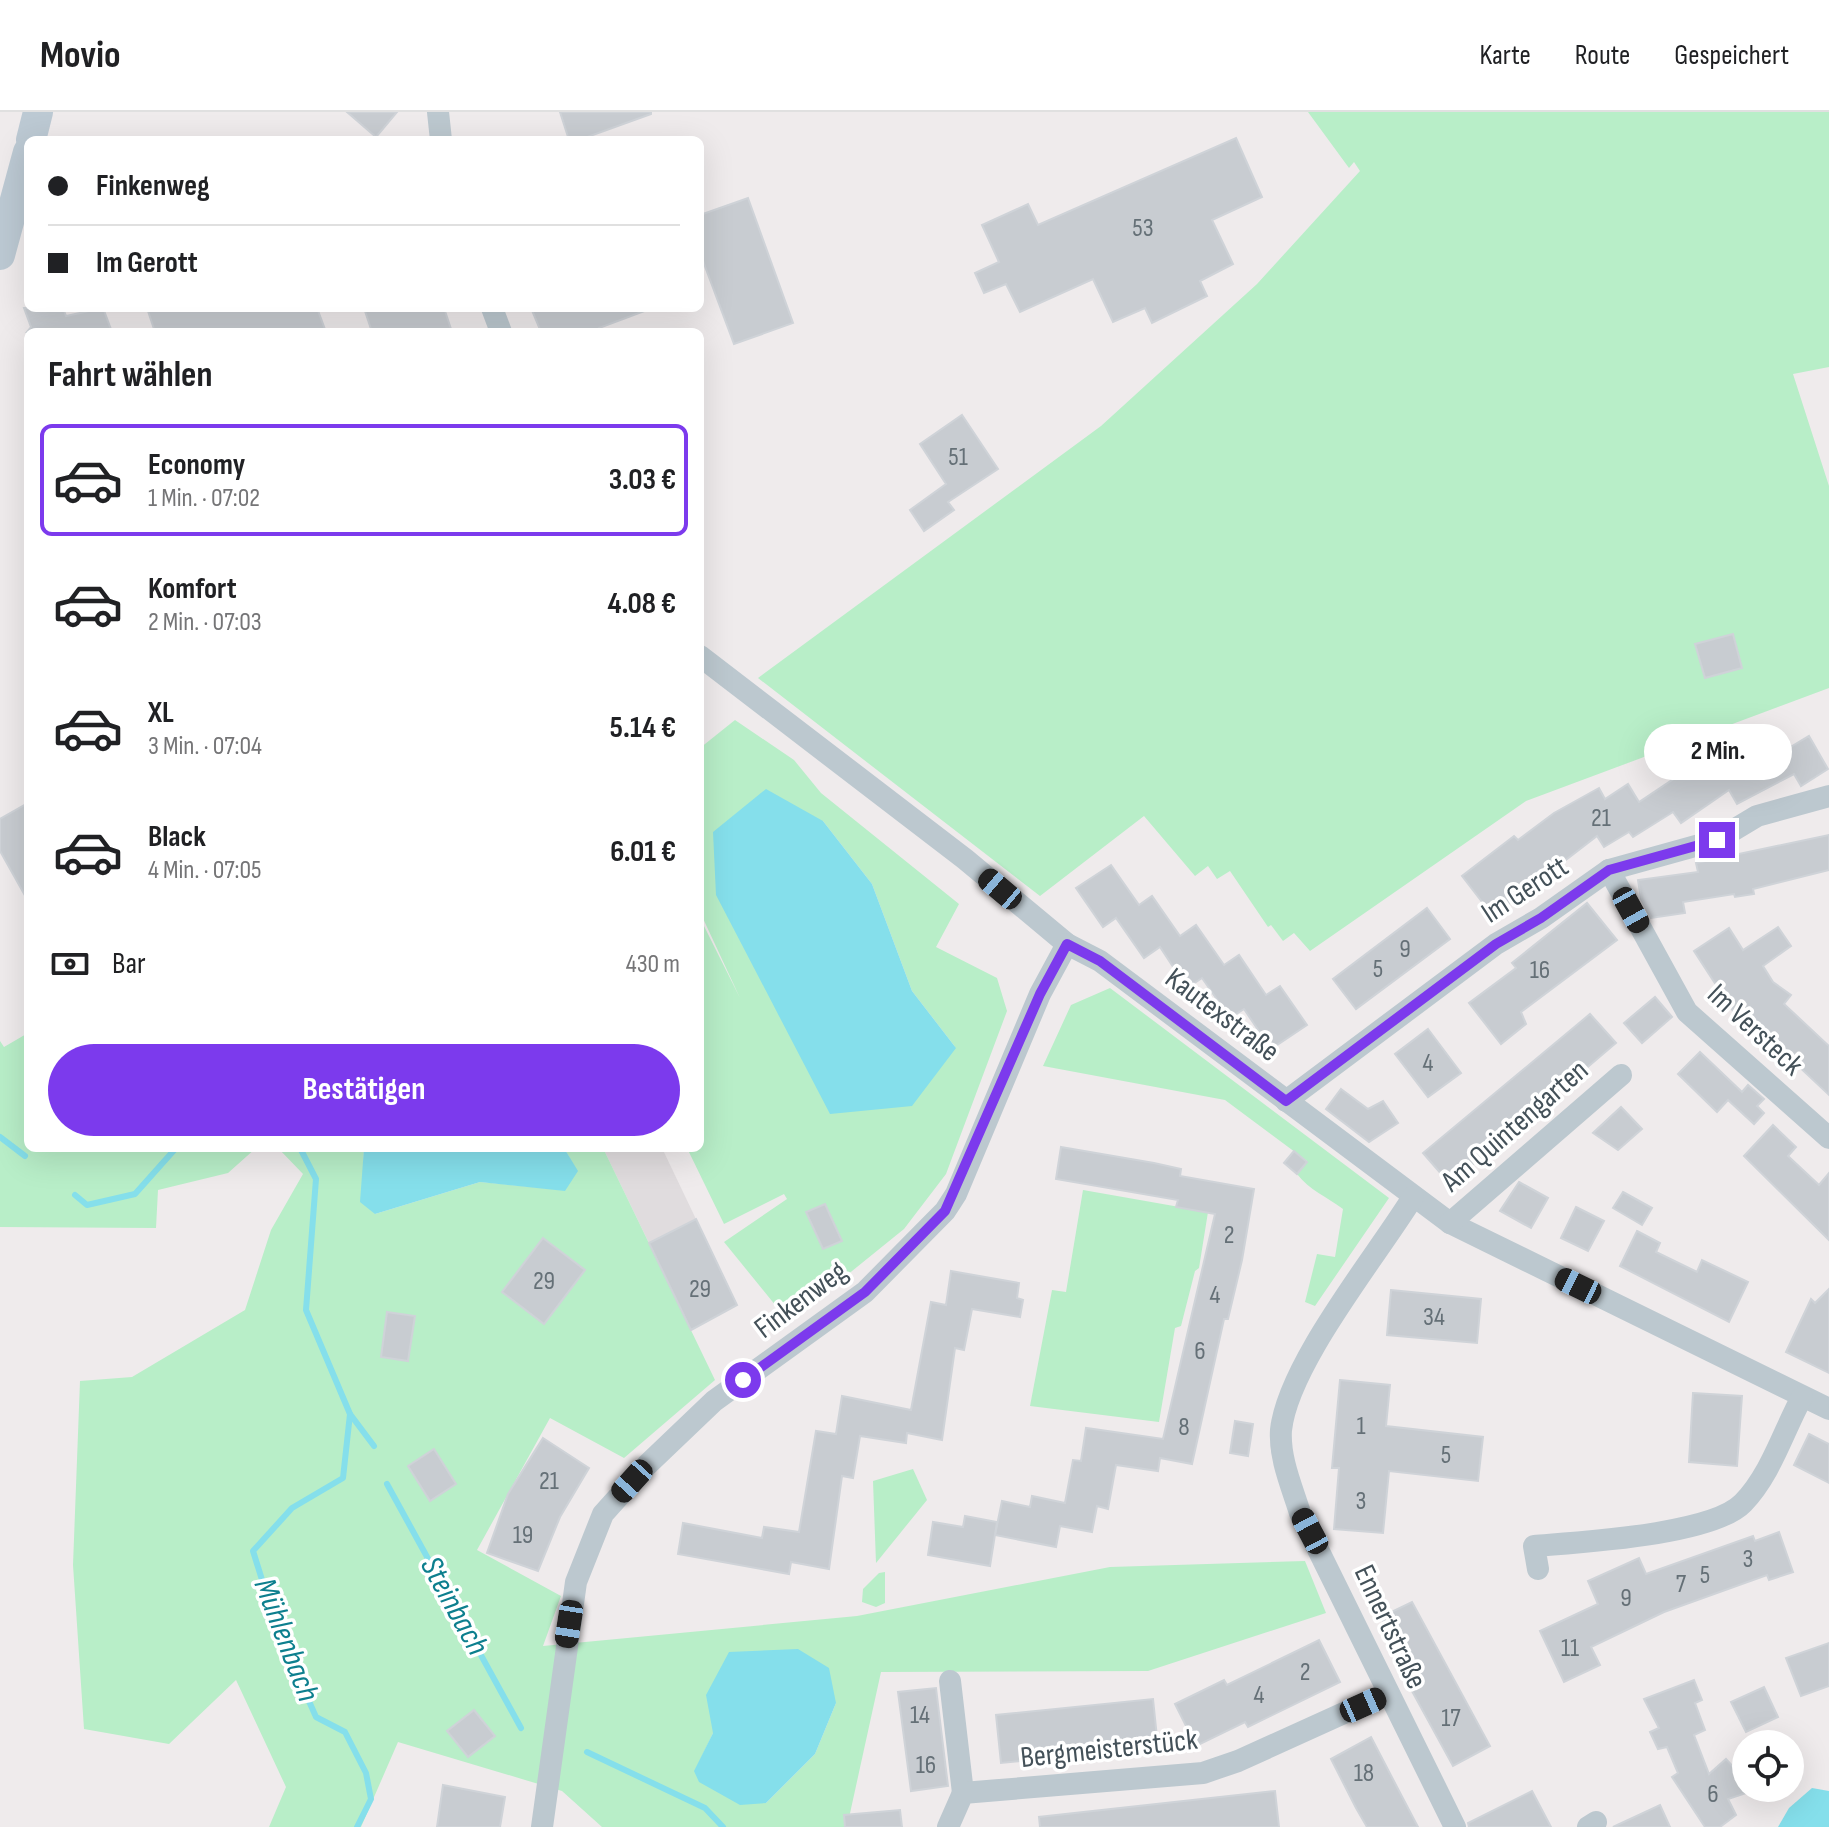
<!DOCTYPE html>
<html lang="de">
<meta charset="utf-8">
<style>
:root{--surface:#fff;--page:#f6f6f6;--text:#202124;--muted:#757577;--line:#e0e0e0;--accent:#7c3aed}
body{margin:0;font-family:"Sofia Sans Condensed",sans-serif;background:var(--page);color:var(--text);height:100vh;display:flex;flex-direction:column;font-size:30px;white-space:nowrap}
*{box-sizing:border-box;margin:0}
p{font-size:26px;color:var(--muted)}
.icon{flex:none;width:44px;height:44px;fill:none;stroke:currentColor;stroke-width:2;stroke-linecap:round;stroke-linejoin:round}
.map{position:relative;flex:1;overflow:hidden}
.sheet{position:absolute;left:24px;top:216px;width:680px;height:824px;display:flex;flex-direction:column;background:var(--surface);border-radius:12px;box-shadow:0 8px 32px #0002}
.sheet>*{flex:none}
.guide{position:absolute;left:24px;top:24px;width:680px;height:176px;border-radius:12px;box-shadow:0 8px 32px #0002;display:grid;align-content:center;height:176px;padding:0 24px;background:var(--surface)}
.tools{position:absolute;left:1732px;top:1618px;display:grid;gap:16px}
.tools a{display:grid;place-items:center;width:72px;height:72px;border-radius:50%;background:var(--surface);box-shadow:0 8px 32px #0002;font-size:40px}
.end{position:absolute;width:36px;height:36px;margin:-18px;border:10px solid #7c3aed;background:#fff;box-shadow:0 0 0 4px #fff}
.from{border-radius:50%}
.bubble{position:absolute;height:56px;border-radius:28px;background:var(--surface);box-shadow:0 8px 32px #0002;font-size:26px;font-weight:700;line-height:56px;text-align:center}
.car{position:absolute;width:24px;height:48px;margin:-24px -12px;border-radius:10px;box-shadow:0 0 6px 2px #0007;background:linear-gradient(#222 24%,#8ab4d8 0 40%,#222 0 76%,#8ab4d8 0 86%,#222 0)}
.guide b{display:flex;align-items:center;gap:28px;height:76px;font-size:30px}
.guide b+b{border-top:2px solid var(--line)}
.guide i{width:20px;height:20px;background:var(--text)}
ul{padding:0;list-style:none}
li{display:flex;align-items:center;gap:24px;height:112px;margin:0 16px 12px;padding:0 8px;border:4px solid transparent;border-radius:12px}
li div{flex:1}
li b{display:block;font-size:30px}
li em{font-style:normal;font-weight:700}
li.selected{border-color:var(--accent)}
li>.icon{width:72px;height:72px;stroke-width:1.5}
h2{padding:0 24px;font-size:36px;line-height:96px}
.pay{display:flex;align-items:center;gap:20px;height:88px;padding:0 24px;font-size:30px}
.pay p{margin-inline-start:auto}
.cta{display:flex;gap:16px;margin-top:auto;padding:16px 24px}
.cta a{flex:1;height:92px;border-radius:48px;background:var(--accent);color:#fff;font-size:32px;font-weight:700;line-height:92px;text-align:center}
header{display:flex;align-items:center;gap:48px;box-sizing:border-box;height:112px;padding:0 40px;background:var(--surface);border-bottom:2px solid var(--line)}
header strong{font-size:38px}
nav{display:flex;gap:44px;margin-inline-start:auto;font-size:28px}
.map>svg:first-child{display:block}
.education{fill:#e0dcde}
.green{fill:#b8eec8;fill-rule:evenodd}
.water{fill:#85dfeb}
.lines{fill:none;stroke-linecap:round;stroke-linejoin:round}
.stream{stroke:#85dfeb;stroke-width:6}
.building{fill:#c8ccd1;stroke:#cfd3d8;stroke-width:2}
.street{stroke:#bcc8cf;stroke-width:22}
.secondary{stroke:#bcc9d3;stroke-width:30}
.route{stroke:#7c3aed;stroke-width:10}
.labels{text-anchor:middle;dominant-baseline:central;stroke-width:7;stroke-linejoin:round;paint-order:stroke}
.number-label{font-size:26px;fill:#657077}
.street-label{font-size:30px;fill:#445159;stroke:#fff}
.water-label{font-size:32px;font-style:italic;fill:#0d7f8e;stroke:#fff}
</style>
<header>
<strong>Movio</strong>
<nav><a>Karte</a><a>Route</a><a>Gespeichert</a></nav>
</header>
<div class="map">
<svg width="1829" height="1715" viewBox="0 0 1829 1715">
<rect width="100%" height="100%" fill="#efebec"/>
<path class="education" d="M 603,1036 L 662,1036 L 737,1193 L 691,1218 Z"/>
<g class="green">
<path d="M 1308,0 L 1829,0 L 1829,255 L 1793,262 L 1829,374 L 1829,576 L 1526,689 L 1310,839 L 1294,821 L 1283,829 L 1271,813 L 1268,815 L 1230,759 L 1217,767 L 1208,754 L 1195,764 L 1144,704 L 1040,784 L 758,566 L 1101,314 L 1257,172 L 1360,59 L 1354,50 L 1349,56 Z"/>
<path d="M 735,608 L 794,648 L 821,681 L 959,792 L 936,835 L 997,866 L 1007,899 L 946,1062 L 904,1117 L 789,1210 L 724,1130 L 787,1087 L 784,1082 L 724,1112 L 687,1036 L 700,1036 L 700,806 L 740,886 L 700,800 L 700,636 ZM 823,709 L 872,772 L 912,879 L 956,936 L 713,720 Z"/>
<path d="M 1110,876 L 1389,1086 L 1315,1194 L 1305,1190 L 1317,1142 L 1335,1145 L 1343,1097 C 1327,1085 1309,1078 1297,1062 L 1307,1049 L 1225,988 L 1043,954 L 1071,893 Z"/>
<path d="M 28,921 L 28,1036 L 256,1036 L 228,1061 L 158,1078 L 156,1116 L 0,1115 L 0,929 L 4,935 Z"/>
<path d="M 278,1036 L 364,1036 L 363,1063 L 375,1102 L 480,1070 L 564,1078 L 577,1059 L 564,1036 L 603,1036 L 715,1268 L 624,1346 L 550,1306 L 477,1438 L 561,1484 L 543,1534 L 857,1504 L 1110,1455 L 1305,1449 L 1326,1501 L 1148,1559 L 881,1560 L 847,1715 L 602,1715 L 562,1679 L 398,1630 L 361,1715 L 269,1715 L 286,1675 L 236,1568 L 169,1632 L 84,1617 L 73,1453 L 80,1269 L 132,1265 L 245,1198 L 271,1118 L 303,1062 ZM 836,1591 L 815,1642 L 766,1691 L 695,1659 L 713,1621 Z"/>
<path d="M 1083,1078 L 1208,1100 L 1199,1156 L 1195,1159 L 1181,1214 L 1175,1216 L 1159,1310 L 1030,1294 L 1052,1178 L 1066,1180 Z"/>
<path d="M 913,1357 L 927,1388 L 876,1451 L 873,1369 Z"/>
<path d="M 885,1460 L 885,1491 L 876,1495 L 862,1490 L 863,1477 L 879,1461 Z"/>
</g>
<g class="water">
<path d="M 766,677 L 823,709 L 872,772 L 912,879 L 956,936 L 912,994 L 830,1002 L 716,783 L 713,720 Z"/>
<path d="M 364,1036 L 564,1036 L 578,1059 L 565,1079 L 480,1070 L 375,1102 L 360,1090 Z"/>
<path d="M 798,1537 L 829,1556 L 836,1591 L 815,1642 L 766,1691 L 740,1693 L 699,1670 L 694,1659 L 713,1621 L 706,1583 L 729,1540 Z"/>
<path d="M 1812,1676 L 1829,1679 L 1829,1715 L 1778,1715 L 1789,1696 Z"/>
</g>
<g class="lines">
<g class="stream">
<path d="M 0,1025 L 25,1044"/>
<path d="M 300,1036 L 316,1067 L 306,1198 L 350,1302 L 343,1366 L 292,1396 L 253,1439 L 278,1519 L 316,1605 L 345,1620 L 366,1661 L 371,1687 L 357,1715"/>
<path d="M 75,1083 L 87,1093 L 135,1082 L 176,1036"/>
<path d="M 350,1302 L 374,1334"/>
<path d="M 387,1372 L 521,1616"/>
<path d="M 587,1640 L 705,1696 L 723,1715"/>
</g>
</g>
<g class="building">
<path d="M 347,0 L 397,0 L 376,25 Z"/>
<path d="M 560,0 L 651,0 L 651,2 L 579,28 L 569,28 Z"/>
<path d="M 1236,26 L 1262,85 L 1212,108 L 1233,152 L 1200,169 L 1207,184 L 1152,211 L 1145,196 L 1113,210 L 1093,167 L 1020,200 L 1006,172 L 984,181 L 975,161 L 999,150 L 982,113 L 1028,92 L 1038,113 Z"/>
<path d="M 748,86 L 793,211 L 734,232 L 700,141 L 700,103 Z"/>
<path d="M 24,196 L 63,196 L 66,204 L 103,196 L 112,220 L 27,220 L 31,215 Z"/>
<path d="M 147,196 L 317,196 L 326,220 L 155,220 Z"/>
<path d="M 364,196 L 444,196 L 452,220 L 372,220 Z"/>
<path d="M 531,196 L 647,196 L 647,198 L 599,216 L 601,220 L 541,220 Z"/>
<path d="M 962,303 L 998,357 L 948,390 L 954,398 L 924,419 L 910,398 L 946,372 L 920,332 Z"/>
<path d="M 1733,522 L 1742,556 L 1705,566 L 1695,532 Z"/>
<path d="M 1809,624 L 1828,657 L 1801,674 L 1794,662 L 1737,692 L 1729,678 L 1681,711 L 1673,700 L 1633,725 L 1629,720 L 1604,735 L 1597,724 L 1493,804 L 1462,764 L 1514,724 L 1518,728 L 1554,701 L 1599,676 L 1605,687 L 1628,672 L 1639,690 L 1693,654 L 1696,659 L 1752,630 L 1764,651 Z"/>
<path d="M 28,691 L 28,789 L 0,739 L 0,707 Z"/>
<path d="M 1829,723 L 1829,758 L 1753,777 L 1754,782 L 1735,785 L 1734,782 L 1683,790 L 1685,801 L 1651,806 L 1641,787 L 1638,768 L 1698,760 L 1696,751 Z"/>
<path d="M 1111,753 L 1139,793 L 1152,784 L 1180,824 L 1196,813 L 1224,853 L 1239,843 L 1266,883 L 1280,874 L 1307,913 L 1271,937 L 1244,897 L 1230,906 L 1202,866 L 1187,876 L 1160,835 L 1144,846 L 1116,806 L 1103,815 L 1076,776 Z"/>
<path d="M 1587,791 L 1617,828 L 1521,900 L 1526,912 L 1501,932 L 1469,891 L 1516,856 L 1512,851 Z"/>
<path d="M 1427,796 L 1450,827 L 1356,897 L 1333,867 Z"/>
<path d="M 1778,815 L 1791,834 L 1763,854 L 1773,870 L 1791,883 L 1784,892 L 1829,934 L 1829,983 L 1776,933 L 1778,931 L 1733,899 L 1694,839 L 1729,816 L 1743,838 Z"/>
<path d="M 1655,885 L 1672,905 L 1642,931 L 1624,911 Z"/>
<path d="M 1590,902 L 1616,931 L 1450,1072 L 1423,1041 Z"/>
<path d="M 1428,917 L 1461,961 L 1428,985 L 1395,942 Z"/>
<path d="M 1700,940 L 1742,980 L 1748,973 L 1764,987 L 1757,994 L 1764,1001 L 1754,1012 L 1728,988 L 1717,1000 L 1678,962 Z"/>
<path d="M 1341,977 L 1368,997 L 1383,989 L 1398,1011 L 1369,1030 L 1326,997 Z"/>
<path d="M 1621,995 L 1642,1017 L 1618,1038 L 1593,1021 Z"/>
<path d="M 1773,1013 L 1796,1035 L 1788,1044 L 1819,1073 L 1829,1061 L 1829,1128 L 1744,1044 Z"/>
<path d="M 1061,1035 L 1154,1051 L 1181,1057 L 1180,1064 L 1254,1077 L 1242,1148 L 1228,1207 L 1224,1207 L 1192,1352 L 1160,1346 L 1158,1359 L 1116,1353 L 1108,1397 L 1097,1394 L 1092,1420 L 1060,1414 L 1056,1435 L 995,1423 L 1002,1389 L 1030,1395 L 1032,1384 L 1065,1391 L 1073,1348 L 1081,1349 L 1086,1316 L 1163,1327 L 1215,1102 L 1176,1095 L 1178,1088 L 1056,1067 Z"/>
<path d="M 1294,1039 L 1307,1050 L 1297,1062 L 1284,1051 Z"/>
<path d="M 1519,1070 L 1548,1086 L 1531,1116 L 1500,1099 Z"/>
<path d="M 1623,1080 L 1652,1096 L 1642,1113 L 1613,1096 Z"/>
<path d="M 825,1092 L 842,1129 L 823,1137 L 806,1100 Z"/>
<path d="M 1576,1095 L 1604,1109 L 1588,1139 L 1561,1126 Z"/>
<path d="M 696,1107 L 737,1193 L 691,1218 L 649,1131 Z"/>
<path d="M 1637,1119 L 1660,1131 L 1656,1140 L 1697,1160 L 1702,1148 L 1748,1170 L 1729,1210 L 1620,1154 Z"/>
<path d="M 543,1126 L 585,1158 L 544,1212 L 502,1180 Z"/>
<path d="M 951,1159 L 1019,1171 L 1017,1186 L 1023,1188 L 1020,1205 L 972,1197 L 964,1238 L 955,1236 L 942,1328 L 907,1321 L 906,1331 L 860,1324 L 853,1366 L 842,1364 L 829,1457 L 791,1450 L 789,1462 L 678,1442 L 683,1411 L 762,1426 L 764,1415 L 799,1420 L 816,1319 L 836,1322 L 842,1284 L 911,1298 L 931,1190 L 946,1193 Z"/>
<path d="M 1829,1177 L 1829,1261 L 1786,1240 L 1811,1187 L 1815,1191 Z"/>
<path d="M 1391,1178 L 1481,1187 L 1477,1231 L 1387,1223 Z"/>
<path d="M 387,1200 L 415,1204 L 408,1249 L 381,1245 Z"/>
<path d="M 1340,1268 L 1390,1273 L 1386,1314 L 1483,1325 L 1478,1369 L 1389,1359 L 1383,1421 L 1334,1417 L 1339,1356 L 1332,1356 Z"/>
<path d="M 1693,1281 L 1742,1284 L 1737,1354 L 1689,1350 Z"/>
<path d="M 1235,1309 L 1253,1312 L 1248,1344 L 1230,1341 Z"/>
<path d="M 1809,1322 L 1829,1332 L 1829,1371 L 1794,1353 Z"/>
<path d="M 543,1326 L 589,1356 L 560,1405 L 538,1459 L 487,1441 L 508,1382 Z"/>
<path d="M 434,1337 L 456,1372 L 430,1389 L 408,1354 Z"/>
<path d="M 965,1404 L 997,1410 L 990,1454 L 928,1443 L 933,1410 L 963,1415 Z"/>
<path d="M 1779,1420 L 1793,1460 L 1769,1468 L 1767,1463 L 1664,1500 L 1591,1535 L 1600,1553 L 1564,1570 L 1540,1519 L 1598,1492 L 1588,1469 L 1639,1446 L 1646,1462 L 1753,1424 L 1755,1429 Z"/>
<path d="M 1412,1490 L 1490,1634 L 1453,1654 L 1412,1579 L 1417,1576 L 1381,1505 Z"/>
<path d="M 1319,1528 L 1340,1570 L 1248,1615 L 1245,1610 L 1196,1634 L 1175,1592 L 1224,1568 L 1227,1573 Z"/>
<path d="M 1829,1531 L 1829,1574 L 1801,1584 L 1786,1546 Z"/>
<path d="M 1694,1568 L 1702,1588 L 1695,1591 L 1705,1618 L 1694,1623 L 1709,1662 L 1726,1647 L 1746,1669 L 1746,1681 L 1728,1687 L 1736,1703 L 1720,1715 L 1705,1715 L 1672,1665 L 1678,1661 L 1667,1635 L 1658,1637 L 1650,1620 L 1659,1616 L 1644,1587 Z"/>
<path d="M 1764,1575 L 1778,1605 L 1746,1620 L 1731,1590 Z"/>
<path d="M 936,1576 L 948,1674 L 911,1679 L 898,1580 Z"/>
<path d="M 1153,1587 L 1158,1635 L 1001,1651 L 996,1603 Z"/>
<path d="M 474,1598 L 495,1624 L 468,1645 L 447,1619 Z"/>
<path d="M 1371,1625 L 1397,1675 L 1418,1715 L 1367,1715 L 1356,1696 L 1331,1647 Z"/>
<path d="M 443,1673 L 505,1685 L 500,1715 L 437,1715 Z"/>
<path d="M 1275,1679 L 1279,1715 L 1040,1715 L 1039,1705 Z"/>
<path d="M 1532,1679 L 1551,1715 L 1469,1715 L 1468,1711 Z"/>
<path d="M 1660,1693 L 1670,1715 L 1613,1715 Z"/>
<path d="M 900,1698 L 902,1715 L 845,1715 L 844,1703 Z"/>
</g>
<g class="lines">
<g class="street">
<path d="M 438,0 L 441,28"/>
<path d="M 492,196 L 501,220"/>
<path d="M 700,544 L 965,747 L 1067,832 L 1100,849 L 1450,1111 L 1829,1297"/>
<path d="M 1609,758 L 1687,900 L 1829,1026"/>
<path d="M 1286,989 L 1496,832 L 1541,806 L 1609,758 L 1717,728 L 1757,704 L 1829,684"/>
<path d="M 1413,1085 C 1376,1145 1288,1252 1281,1318 C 1279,1346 1292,1375 1300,1401 L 1455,1715"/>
<path d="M 1450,1111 L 1621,963"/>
<path d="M 1538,1457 L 1534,1434 C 1581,1430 1712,1423 1743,1391 C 1771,1362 1783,1320 1802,1285"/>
<path d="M 950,1569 L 963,1681"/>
<path d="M 542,1715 L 576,1470 L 603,1402 L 647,1353 L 714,1289 L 865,1180 L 945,1099 L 956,1082 L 1040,882 L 1067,832"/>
<path d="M 948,1715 L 963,1681 L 1203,1661 L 1238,1649 L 1388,1581"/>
<path d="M 1588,1715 L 1596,1710"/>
</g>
<g class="secondary">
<path d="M 31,28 L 38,0"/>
<path d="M 0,143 L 28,40"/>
</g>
</g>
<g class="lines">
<path class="route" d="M 743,1268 L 865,1180 L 945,1099 L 1040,882 L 1067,832 L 1100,849 L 1286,989 L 1496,832 L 1541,806 L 1609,758 L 1717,728"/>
</g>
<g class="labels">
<g class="number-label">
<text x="1143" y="116">53</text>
<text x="958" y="345">51</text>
<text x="1601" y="706">21</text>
<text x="1405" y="837">9</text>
<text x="1378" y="857">5</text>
<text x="1540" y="858">16</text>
<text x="1428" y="951">4</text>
<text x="1229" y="1123">2</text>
<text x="544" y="1169">29</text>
<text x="700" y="1177">29</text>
<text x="1215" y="1183">4</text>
<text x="1434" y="1205">34</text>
<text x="1200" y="1239">6</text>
<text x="1361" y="1314">1</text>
<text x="1184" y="1315">8</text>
<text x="1446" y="1343">5</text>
<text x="549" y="1369">21</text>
<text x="1361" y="1389">3</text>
<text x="523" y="1423">19</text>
<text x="1748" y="1447">3</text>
<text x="1705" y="1463">5</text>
<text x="1681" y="1472">7</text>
<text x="1626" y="1486">9</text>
<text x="1570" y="1536">11</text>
<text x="1305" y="1560">2</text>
<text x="1259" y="1583">4</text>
<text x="920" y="1603">14</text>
<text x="1451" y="1606">17</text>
<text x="926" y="1653">16</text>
<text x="1364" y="1661">18</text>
<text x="1713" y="1682">6</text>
</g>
<g class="street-label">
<text transform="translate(1525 778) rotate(-33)">Im Gerott</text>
<text transform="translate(1222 903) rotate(37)">Kautexstraße</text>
<text transform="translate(1755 918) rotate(43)">Im Versteck</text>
<text transform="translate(1515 1014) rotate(-41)">Am Quintengarten</text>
<text transform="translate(801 1188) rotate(-37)">Finkenweg</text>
<text transform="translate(1390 1515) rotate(65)">Ennertstraße</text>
<text transform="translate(1109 1637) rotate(-6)">Bergmeisterstück</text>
</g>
<g class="water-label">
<text transform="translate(454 1494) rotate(61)">Steinbach</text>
<text transform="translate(286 1528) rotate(69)">Mühlenbach</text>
</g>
</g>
</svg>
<div class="tools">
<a><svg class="icon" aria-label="locate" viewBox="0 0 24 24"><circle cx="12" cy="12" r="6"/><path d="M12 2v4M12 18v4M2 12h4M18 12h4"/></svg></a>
</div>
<i class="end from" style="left:743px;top:1268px"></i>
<i class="end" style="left:1717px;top:728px"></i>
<div class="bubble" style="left:1644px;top:612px;width:148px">2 Min.</div>
<i class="car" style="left:1000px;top:777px;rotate:310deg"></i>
<i class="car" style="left:1631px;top:798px;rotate:151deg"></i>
<i class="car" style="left:1578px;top:1174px;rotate:296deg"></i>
<i class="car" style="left:632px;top:1369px;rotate:222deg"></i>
<i class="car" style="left:1310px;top:1419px;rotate:332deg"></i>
<i class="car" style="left:569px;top:1512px;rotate:189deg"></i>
<i class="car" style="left:1363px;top:1593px;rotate:66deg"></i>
<div class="guide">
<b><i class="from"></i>Finkenweg</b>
<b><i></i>Im Gerott</b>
</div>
<section class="sheet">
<h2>Fahrt wählen</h2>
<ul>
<li class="selected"><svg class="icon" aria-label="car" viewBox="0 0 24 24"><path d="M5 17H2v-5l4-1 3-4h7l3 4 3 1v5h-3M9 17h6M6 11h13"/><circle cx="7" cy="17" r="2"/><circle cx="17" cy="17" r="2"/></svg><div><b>Economy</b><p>1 Min. · 07:02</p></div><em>3.03 €</em></li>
<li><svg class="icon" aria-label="car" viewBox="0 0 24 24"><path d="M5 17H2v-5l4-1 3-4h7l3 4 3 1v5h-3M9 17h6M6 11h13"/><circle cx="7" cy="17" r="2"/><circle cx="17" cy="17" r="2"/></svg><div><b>Komfort</b><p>2 Min. · 07:03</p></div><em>4.08 €</em></li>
<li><svg class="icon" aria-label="car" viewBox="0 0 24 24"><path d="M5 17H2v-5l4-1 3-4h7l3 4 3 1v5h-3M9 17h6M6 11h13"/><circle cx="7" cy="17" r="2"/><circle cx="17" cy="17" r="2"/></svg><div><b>XL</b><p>3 Min. · 07:04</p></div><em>5.14 €</em></li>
<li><svg class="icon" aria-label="car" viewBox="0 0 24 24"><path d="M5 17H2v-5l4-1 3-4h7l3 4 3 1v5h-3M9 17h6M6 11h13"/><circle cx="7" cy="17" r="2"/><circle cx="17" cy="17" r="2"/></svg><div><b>Black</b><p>4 Min. · 07:05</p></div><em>6.01 €</em></li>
</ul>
<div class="pay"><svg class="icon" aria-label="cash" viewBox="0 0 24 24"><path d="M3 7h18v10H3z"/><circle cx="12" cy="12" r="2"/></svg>Bar<p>430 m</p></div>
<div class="cta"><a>Bestätigen</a></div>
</section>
</div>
